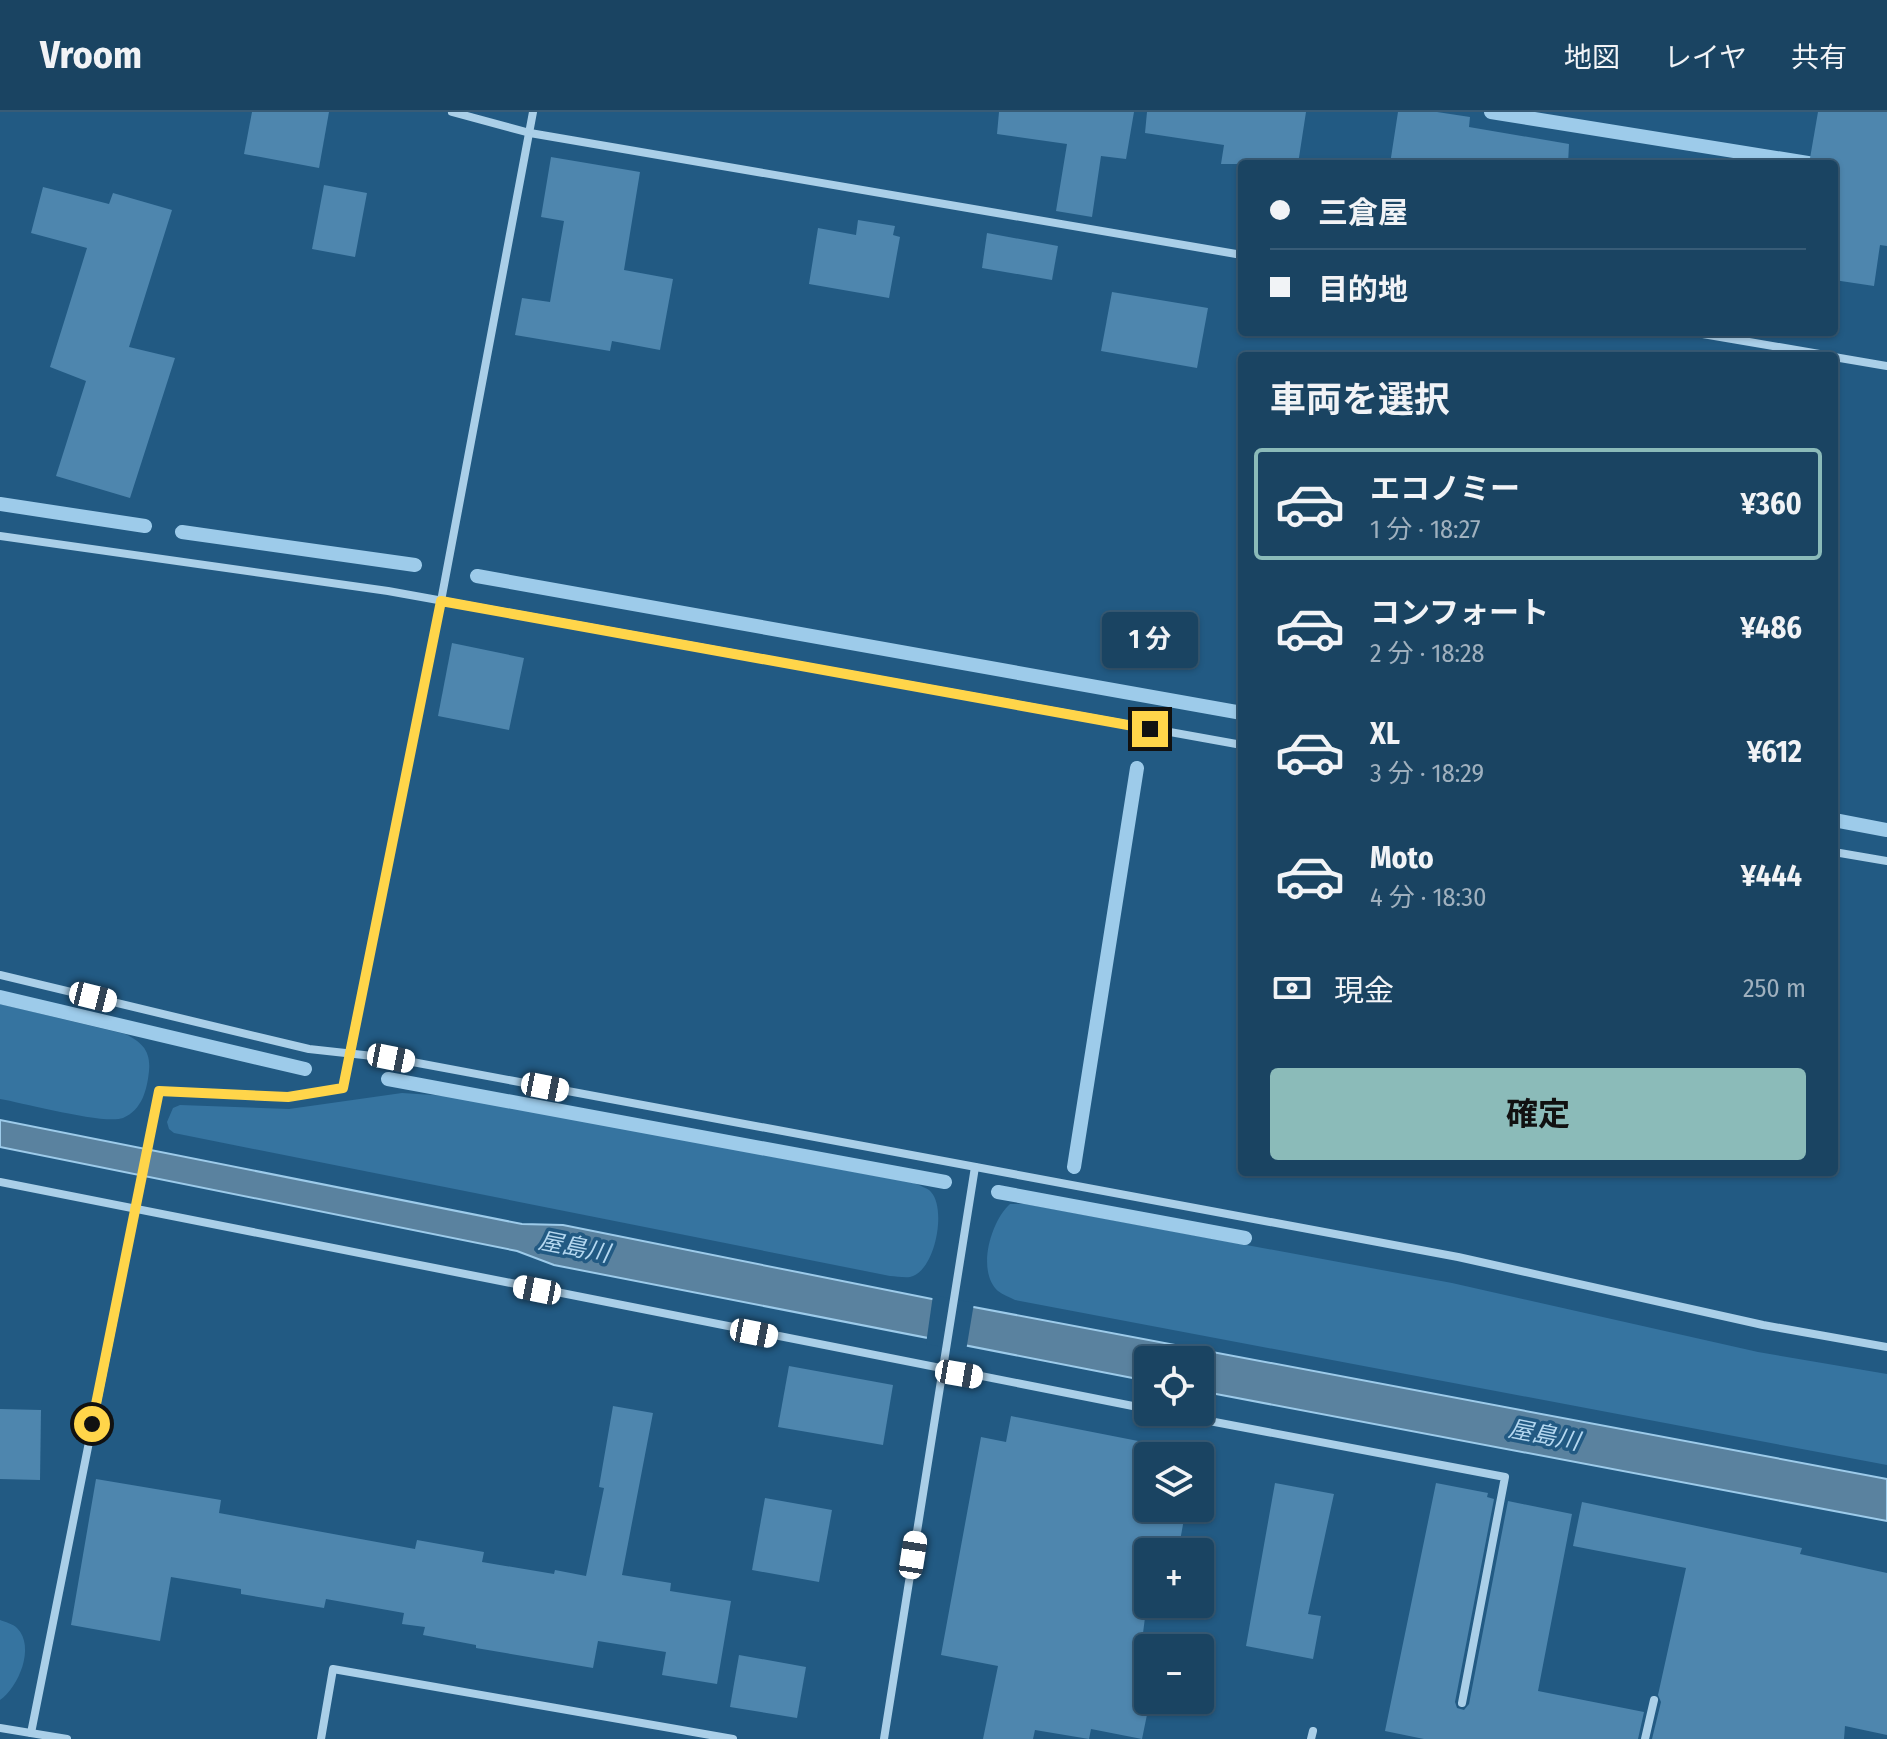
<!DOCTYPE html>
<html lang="ja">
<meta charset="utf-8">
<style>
:root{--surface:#1a4462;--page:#274e6b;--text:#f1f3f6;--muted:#9fb0be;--line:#385c77;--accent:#8bbbb9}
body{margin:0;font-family:"Fira Sans Condensed","Noto Sans JP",sans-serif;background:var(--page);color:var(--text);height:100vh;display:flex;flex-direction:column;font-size:30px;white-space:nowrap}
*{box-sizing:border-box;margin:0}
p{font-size:26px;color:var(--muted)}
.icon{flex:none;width:44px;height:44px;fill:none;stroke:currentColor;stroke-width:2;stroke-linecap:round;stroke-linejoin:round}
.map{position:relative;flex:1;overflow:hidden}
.panel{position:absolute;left:1238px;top:240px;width:600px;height:824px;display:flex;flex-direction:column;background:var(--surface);border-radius:8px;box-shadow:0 2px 6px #0004,0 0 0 2px var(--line)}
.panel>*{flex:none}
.banner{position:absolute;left:1238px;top:48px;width:600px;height:176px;border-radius:8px;box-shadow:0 2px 6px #0004,0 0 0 2px var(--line);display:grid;align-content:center;height:176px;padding:0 32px;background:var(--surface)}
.controls{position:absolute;left:1134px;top:1234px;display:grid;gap:16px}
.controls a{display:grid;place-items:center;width:80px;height:80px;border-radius:8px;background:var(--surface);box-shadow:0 2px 6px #0004,0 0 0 2px var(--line);font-size:40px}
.end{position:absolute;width:36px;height:36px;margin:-18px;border:10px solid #ffd54a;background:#111;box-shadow:0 0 0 4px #111}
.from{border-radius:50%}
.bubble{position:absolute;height:56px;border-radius:8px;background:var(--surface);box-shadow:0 2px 6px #0004,0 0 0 2px var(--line);font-size:26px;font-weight:700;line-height:56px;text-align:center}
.car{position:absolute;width:24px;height:48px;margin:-24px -12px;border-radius:10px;box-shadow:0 0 6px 2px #0007;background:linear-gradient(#fff 24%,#345 0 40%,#fff 0 76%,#345 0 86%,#fff 0)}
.banner b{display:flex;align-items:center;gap:28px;height:76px;font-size:30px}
.banner b+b{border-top:2px solid var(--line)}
.banner i{width:20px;height:20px;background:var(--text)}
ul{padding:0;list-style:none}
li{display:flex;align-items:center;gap:24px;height:112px;margin:0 16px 12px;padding:0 16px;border:4px solid transparent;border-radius:8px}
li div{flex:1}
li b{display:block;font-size:30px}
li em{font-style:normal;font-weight:700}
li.selected{border-color:var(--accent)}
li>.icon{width:72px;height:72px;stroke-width:1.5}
h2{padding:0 32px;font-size:36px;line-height:96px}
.pay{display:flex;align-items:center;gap:20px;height:88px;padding:0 32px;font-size:30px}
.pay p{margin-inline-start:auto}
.action{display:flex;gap:16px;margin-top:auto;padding:16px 32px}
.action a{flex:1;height:92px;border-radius:8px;background:var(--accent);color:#111;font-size:32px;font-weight:700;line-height:92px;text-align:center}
header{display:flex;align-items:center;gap:48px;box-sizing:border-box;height:112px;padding:0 40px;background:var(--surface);border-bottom:2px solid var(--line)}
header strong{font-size:38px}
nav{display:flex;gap:44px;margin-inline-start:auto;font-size:28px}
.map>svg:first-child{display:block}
.green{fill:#3674a0}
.water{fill:#5a829f;stroke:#9dcbea;stroke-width:2}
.pier{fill:#225a83}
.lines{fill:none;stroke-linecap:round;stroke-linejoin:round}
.stream{stroke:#9dcbea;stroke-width:14}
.building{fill:#4e86ae}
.minor{stroke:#aacfe8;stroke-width:8}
.route{stroke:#ffd54a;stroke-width:10}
.labels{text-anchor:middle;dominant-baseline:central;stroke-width:7;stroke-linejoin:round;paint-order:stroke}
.water-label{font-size:24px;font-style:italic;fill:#b5d8f0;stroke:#225a83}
</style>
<header>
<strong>Vroom</strong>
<nav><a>地図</a><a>レイヤ</a><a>共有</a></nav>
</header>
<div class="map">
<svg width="1887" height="1627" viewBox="0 0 1887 1627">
<rect width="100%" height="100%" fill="#225a83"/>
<g class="green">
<path d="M 0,892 L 125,922 C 142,930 151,939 149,959 C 147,978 142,998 123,1006 C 105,1013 24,991 0,987 Z"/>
<path d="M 402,981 L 447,984 L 914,1071 C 920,1074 928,1076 931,1080 C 947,1097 935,1160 910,1165 C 904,1166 896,1164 890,1164 L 174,1021 L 169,1017 L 167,1010 L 173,996 L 180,993 L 289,997 Z"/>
<path d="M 1010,1092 L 1025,1092 L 1452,1171 L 1758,1240 L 1887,1262 L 1887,1353 L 1015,1188 C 1010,1185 1003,1183 998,1179 C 976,1159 991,1109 1010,1092 Z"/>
<path d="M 0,1508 C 5,1510 13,1512 17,1516 C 36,1535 18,1576 0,1588 Z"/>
</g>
<path class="water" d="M 0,1008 L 522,1112 L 563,1113 L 947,1190 L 1887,1367 L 1887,1409 L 1200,1279 L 1200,1248 L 1148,1248 L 1148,1269 L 554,1153 L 517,1139 L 0,1035 Z"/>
<path class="pier" d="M 933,1183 L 974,1191 L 966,1239 L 926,1232 Z"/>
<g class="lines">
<g class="stream">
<path d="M 1491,0 L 1814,52"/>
<path d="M 0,392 L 145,414"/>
<path d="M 182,420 L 415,453"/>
<path d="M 477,464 L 1242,601"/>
<path d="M 1834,708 L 1887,718"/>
<path d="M 0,885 L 305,957"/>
<path d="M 388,967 L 945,1070"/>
<path d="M 1074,1055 L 1137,656"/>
<path d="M 998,1080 L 1245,1126"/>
</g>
</g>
<g class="building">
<path d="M 252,0 L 329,0 L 319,56 L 244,42 Z"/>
<path d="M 999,0 L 1134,0 L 1126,47 L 1101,44 L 1092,105 L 1056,99 L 1067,32 L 997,22 Z"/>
<path d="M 1147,0 L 1306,0 L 1298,52 L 1221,52 L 1224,33 L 1145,21 Z"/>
<path d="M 1398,0 L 1437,0 L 1470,5 L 1469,15 L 1569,32 L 1568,52 L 1390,52 Z"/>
<path d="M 1818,0 L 1887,0 L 1887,134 L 1880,133 L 1874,174 L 1834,168 L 1834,52 L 1809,52 Z"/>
<path d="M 551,45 L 640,60 L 624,158 L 673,167 L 660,238 L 612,229 L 610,239 L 515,223 L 522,186 L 550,190 L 564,109 L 541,105 Z"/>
<path d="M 324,73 L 367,81 L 355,145 L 312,137 Z"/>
<path d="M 43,75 L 109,92 L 113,81 L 172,98 L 129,235 L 175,246 L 130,386 L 56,364 L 86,269 L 50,255 L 87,136 L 31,121 Z"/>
<path d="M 858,108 L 895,114 L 893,123 L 900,125 L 889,186 L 809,172 L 818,116 L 856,123 Z"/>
<path d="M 987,121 L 1058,134 L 1052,168 L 982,156 Z"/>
<path d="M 1112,180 L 1208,196 L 1197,256 L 1101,239 Z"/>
<path d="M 452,531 L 524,546 L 509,618 L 438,604 Z"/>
<path d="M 789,1254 L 893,1273 L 883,1333 L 778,1315 Z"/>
<path d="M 613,1294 L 653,1301 L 622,1463 L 671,1471 L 670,1479 L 731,1489 L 717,1572 L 662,1563 L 666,1540 L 598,1529 L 593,1556 L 476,1536 L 476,1533 L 423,1523 L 425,1515 L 402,1512 L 404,1501 L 326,1487 L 324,1496 L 241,1482 L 241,1477 L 171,1465 L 160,1529 L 71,1513 L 96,1367 L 221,1388 L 219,1401 L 415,1437 L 417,1428 L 484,1440 L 482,1450 L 554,1462 L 555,1458 L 586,1464 L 604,1376 L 599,1375 Z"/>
<path d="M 0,1297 L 41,1298 L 40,1368 L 0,1367 Z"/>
<path d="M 1011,1304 L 1184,1338 L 1183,1344 L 1148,1344 L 1148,1396 L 1186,1396 L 1178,1440 L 1148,1440 L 1148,1482 L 1142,1529 L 1160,1533 L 1160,1536 L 1148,1536 L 1150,1588 L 1142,1627 L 1091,1617 L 1089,1627 L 1035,1618 L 1033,1627 L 983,1627 L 998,1554 L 941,1543 L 981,1325 L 1006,1330 Z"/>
<path d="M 1275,1371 L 1334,1382 L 1308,1502 L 1321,1504 L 1313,1547 L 1246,1534 Z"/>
<path d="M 1436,1371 L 1488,1381 L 1487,1385 L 1494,1387 L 1455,1590 L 1457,1596 L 1464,1598 L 1469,1592 L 1508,1389 L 1572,1402 L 1538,1579 L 1644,1600 L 1638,1627 L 1424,1627 L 1385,1619 Z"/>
<path d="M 765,1386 L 832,1398 L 819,1470 L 752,1458 Z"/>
<path d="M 1582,1390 L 1802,1436 L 1800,1442 L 1887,1461 L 1887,1623 L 1845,1614 L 1844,1627 L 1652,1627 L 1661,1590 L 1658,1583 L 1686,1456 L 1573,1434 Z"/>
<path d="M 739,1543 L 806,1555 L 797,1606 L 730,1595 Z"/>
</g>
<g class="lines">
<g class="minor">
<path d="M 452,0 L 530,21 L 1242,143"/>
<path d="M 1691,220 L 1831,244"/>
<path d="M 1834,245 L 1887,254"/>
<path d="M 0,424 L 388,479 L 1242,633"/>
<path d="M 1834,740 L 1887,749"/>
<path d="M 0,863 L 309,937 L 391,946 L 1458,1145 L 1763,1213 L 1887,1235"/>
<path d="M 0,1070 L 1148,1297"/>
<path d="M 1162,1300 L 1505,1365 L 1462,1591"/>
<path d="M 0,1616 L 67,1627"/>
<path d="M 31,1621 L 159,979 L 288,985 L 343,976 L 441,489 L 533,0"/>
<path d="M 321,1627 L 333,1557 L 733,1627"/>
<path d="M 884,1627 L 975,1055"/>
<path d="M 1311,1627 L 1313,1619"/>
<path d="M 1645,1627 L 1654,1588"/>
</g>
</g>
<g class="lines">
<path class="route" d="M 92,1312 L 159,979 L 288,985 L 343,976 L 441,489 L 1150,617"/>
</g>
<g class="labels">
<g class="water-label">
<text transform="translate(574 1135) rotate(11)">屋島川</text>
<text transform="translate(1544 1323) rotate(11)">屋島川</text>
</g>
</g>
</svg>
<div class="controls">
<a><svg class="icon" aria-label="locate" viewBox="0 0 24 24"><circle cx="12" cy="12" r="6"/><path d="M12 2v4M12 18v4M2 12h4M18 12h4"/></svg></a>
<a><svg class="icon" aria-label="layers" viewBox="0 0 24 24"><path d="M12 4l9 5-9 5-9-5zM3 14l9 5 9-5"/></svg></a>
<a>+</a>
<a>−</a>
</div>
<i class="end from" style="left:92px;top:1312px"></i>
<i class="end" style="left:1150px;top:617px"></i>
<div class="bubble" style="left:1102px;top:500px;width:96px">1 分</div>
<i class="car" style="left:93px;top:885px;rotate:104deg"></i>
<i class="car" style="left:391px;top:946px;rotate:101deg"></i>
<i class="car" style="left:545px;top:975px;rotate:101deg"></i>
<i class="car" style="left:537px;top:1178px;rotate:281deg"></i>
<i class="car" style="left:754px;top:1221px;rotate:101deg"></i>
<i class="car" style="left:959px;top:1262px;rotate:100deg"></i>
<i class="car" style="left:913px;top:1443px;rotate:9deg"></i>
<div class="banner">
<b><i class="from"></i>三倉屋</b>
<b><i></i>目的地</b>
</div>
<section class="panel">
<h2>車両を選択</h2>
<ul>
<li class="selected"><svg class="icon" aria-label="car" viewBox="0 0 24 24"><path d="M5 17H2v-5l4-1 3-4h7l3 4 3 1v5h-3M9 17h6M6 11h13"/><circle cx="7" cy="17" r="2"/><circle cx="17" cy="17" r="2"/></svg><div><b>エコノミー</b><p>1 分 · 18:27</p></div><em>¥360</em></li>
<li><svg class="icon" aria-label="car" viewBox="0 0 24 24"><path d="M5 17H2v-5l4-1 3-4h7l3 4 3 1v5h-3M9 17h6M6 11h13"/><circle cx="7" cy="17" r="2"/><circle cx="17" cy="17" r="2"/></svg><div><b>コンフォート</b><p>2 分 · 18:28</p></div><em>¥486</em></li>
<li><svg class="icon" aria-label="car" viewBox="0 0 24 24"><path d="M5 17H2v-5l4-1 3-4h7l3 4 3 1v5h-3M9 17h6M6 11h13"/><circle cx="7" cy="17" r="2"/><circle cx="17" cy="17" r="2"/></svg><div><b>XL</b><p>3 分 · 18:29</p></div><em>¥612</em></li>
<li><svg class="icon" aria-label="car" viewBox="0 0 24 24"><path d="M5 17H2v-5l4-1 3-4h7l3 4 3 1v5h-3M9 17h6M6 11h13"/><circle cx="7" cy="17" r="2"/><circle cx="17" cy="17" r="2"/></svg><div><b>Moto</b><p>4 分 · 18:30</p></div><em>¥444</em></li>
</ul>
<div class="pay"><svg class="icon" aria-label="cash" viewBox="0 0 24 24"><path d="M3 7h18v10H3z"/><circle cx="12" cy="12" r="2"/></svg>現金<p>250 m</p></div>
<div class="action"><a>確定</a></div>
</section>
</div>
